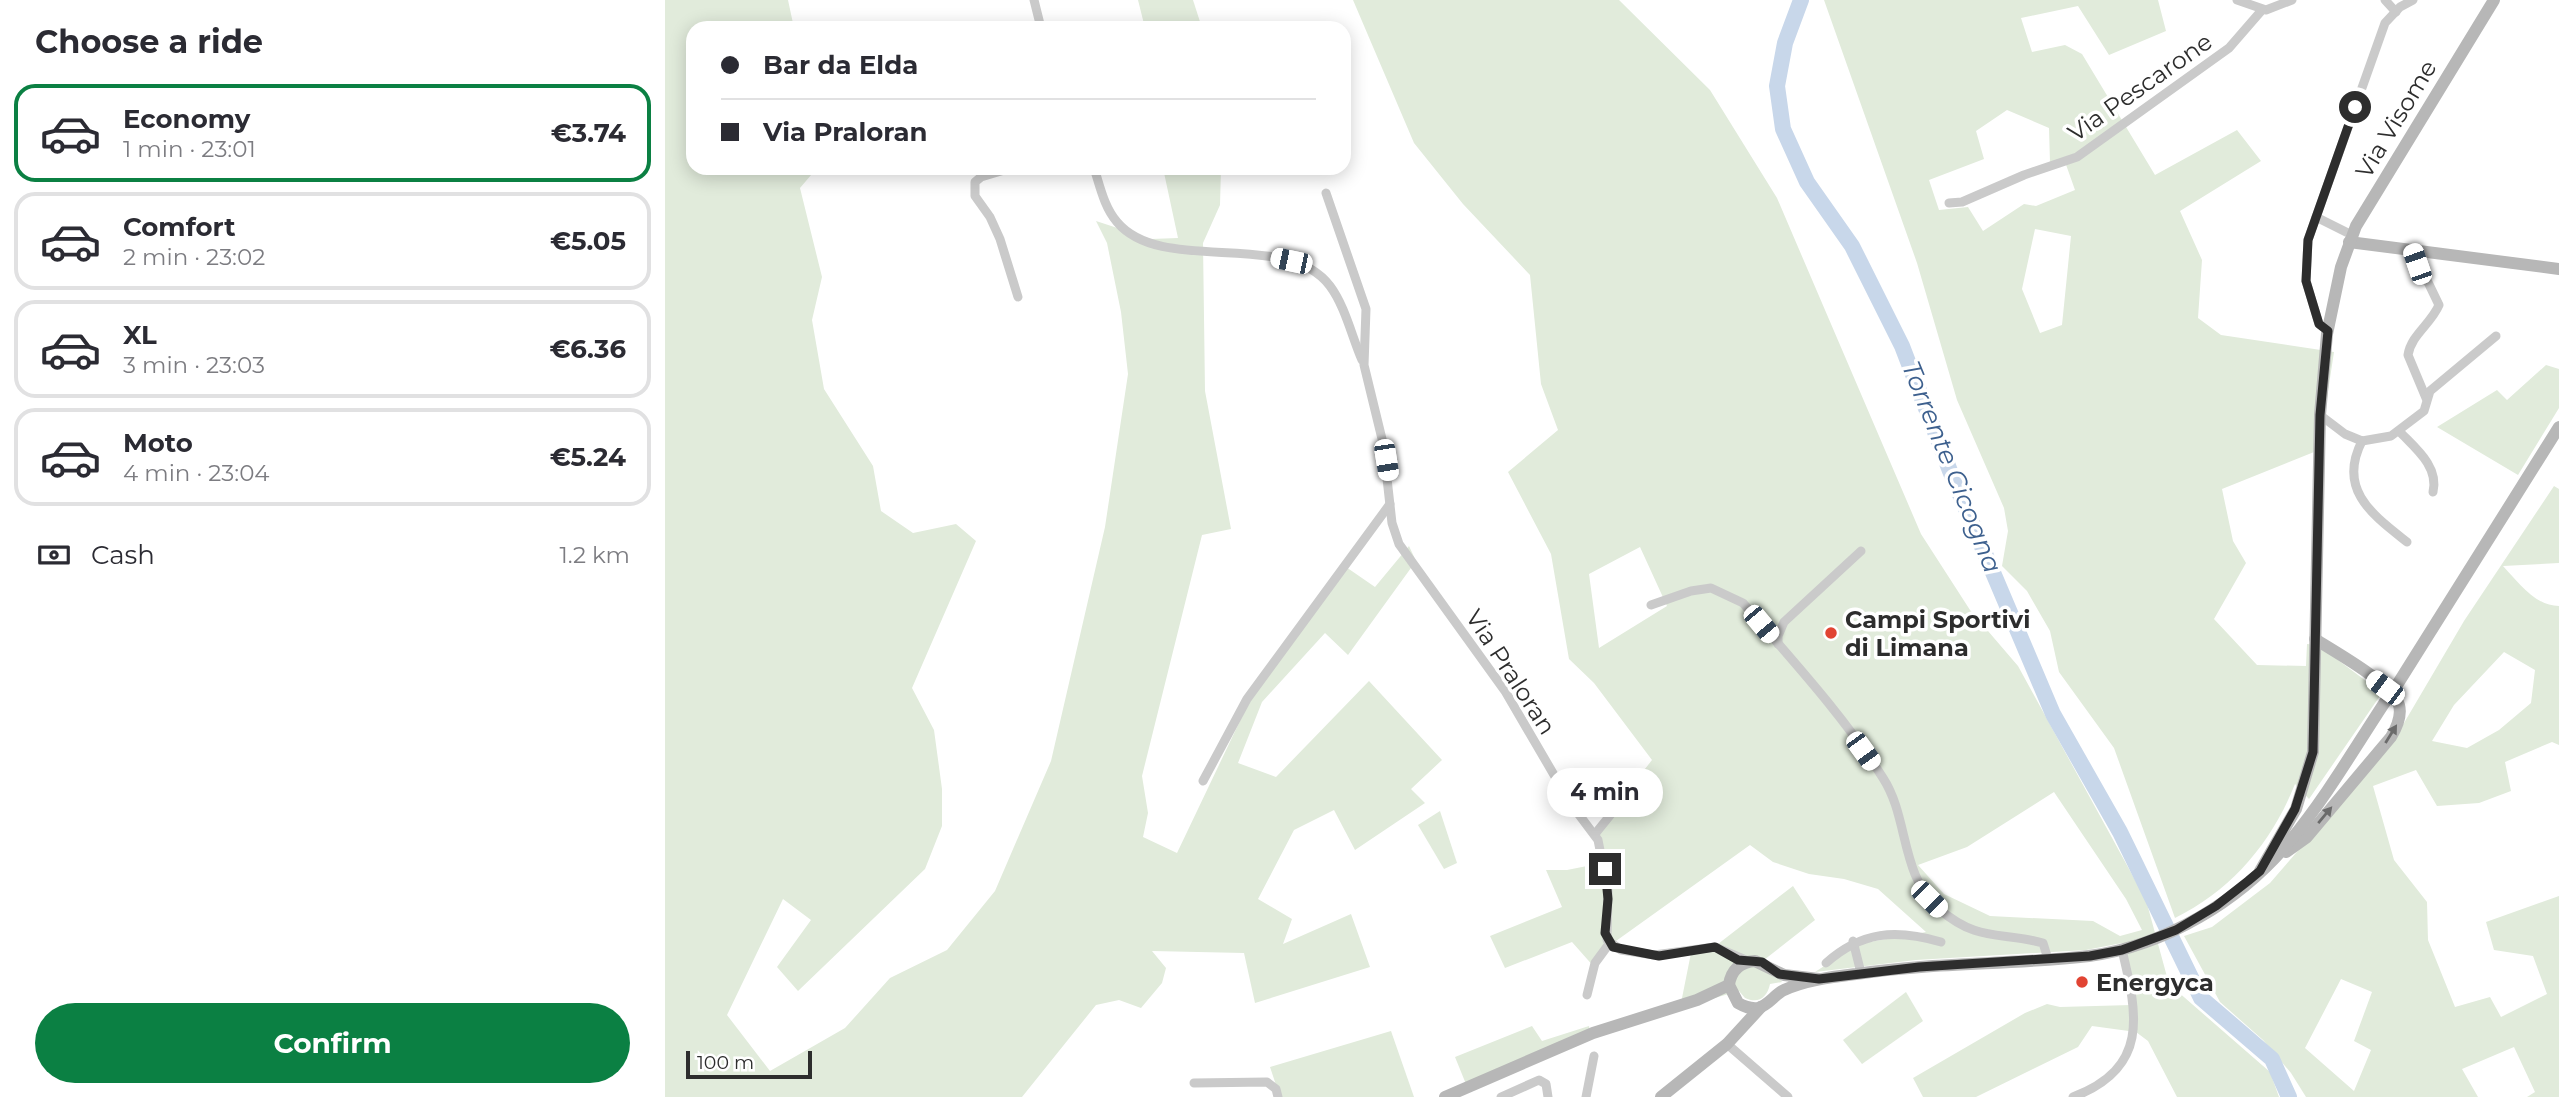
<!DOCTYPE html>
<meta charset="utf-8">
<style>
:root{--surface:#fff;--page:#f7f7f7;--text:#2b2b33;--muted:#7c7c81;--line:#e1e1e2;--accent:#0b8043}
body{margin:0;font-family:Montserrat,sans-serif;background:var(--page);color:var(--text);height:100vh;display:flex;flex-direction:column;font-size:26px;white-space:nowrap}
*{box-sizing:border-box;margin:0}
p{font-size:23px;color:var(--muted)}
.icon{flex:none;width:38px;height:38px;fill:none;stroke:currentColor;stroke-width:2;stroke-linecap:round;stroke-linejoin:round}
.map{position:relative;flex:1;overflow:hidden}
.panel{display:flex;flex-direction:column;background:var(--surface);width:665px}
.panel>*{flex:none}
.banner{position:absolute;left:21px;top:21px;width:665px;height:154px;border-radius:21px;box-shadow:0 4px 18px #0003;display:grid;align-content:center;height:154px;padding:0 35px;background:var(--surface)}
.scale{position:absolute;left:21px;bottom:18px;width:126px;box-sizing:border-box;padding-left:7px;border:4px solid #2d2d2d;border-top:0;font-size:19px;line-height:24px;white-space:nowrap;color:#2d2d2d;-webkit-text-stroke:5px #fff;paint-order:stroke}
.end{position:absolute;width:32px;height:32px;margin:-16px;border:9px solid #2d2d2d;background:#fff;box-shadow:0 0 0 4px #fff}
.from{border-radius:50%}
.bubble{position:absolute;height:49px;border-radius:24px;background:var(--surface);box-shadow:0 4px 18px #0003;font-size:23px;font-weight:700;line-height:49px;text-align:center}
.car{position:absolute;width:21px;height:42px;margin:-21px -10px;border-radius:9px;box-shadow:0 0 5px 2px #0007;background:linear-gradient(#fff 24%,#345 0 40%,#fff 0 76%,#345 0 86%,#fff 0)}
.banner b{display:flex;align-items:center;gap:24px;height:66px;font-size:26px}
.banner b+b{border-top:2px solid var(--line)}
.banner i{width:18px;height:18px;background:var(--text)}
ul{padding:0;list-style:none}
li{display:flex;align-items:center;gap:21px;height:98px;margin:0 14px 10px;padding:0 21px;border:4px solid var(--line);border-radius:21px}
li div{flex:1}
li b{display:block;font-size:26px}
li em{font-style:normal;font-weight:700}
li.current{border-color:var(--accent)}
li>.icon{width:63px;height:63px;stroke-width:1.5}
h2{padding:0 35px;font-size:32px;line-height:84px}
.pay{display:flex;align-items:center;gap:18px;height:77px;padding:0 35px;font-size:26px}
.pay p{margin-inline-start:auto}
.button{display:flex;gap:14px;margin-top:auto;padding:14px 35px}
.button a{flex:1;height:80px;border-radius:42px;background:var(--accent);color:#fff;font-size:28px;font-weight:700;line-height:80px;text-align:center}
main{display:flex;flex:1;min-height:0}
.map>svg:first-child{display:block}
.green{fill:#e1ebdb;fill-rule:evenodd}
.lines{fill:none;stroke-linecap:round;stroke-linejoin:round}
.river{stroke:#c8d7ea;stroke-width:16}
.street{stroke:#cacaca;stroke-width:9}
.secondary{stroke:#b7b7b7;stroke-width:12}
.secondary-bridge{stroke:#b7b7b7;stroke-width:12}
.oneway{fill:#6b6b6b}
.route{stroke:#2d2d2d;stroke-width:9}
.poi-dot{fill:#e14433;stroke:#fff;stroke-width:2.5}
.labels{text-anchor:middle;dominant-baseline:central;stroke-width:7;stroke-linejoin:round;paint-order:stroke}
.street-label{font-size:24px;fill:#2d2d2d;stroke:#fff}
.poi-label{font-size:24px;font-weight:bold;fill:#2d2d2d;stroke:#fff;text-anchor:start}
.water-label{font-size:26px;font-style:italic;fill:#3d608e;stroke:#fff}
</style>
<main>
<section class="panel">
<h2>Choose a ride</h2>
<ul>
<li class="current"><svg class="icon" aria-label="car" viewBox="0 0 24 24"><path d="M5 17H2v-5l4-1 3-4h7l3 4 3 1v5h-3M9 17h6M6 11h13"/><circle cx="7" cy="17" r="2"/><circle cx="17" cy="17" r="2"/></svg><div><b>Economy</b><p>1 min · 23:01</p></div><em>€3.74</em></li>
<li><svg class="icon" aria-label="car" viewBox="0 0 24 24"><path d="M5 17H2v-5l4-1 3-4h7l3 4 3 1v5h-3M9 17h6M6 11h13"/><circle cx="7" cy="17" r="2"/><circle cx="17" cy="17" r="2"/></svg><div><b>Comfort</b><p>2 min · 23:02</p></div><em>€5.05</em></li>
<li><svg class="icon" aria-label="car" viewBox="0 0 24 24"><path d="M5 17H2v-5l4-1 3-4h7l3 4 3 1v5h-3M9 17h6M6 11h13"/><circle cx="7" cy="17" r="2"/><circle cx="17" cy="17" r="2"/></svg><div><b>XL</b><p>3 min · 23:03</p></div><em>€6.36</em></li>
<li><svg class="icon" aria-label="car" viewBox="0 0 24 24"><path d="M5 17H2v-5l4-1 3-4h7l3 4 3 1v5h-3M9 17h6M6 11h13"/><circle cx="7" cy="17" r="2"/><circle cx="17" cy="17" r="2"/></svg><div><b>Moto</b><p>4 min · 23:04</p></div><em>€5.24</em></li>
</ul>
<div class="pay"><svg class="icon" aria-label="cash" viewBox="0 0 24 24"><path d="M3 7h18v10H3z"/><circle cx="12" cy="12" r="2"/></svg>Cash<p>1.2 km</p></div>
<div class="button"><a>Confirm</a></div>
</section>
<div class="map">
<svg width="1894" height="1097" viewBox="0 0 1894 1097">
<rect width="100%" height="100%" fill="#fff"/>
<g class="green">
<path d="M 0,0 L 123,0 L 129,28 L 28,28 L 28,168 L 152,168 L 135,188 L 157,277 L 147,320 L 159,389 L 208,466 L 216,511 L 248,533 L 291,524 L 311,541 L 247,688 L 269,730 L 277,789 L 277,826 L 260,869 L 133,991 L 112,967 L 146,920 L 118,899 L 62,1015 L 105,1071 L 180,1028 L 225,978 L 282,950 L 330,891 L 386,761 L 440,527 L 463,374 L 456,312 L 442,243 L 431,221 L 486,239 L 513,238 L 498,168 L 556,168 L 555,205 L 538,243 L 540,391 L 566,529 L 537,535 L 477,776 L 483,813 L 478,837 L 512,853 L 584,702 L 681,567 L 710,587 L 744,546 L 751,561 L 683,655 L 660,633 L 597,702 L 573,763 L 611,777 L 704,681 L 777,760 L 746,789 L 760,803 L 690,850 L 669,810 L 629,830 L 593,899 L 627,919 L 618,944 L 686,914 L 705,967 L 590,1003 L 579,953 L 487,951 L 501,968 L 497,983 L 476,1008 L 454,1000 L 431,1005 L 357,1097 L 0,1097 Z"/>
<path d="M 473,0 L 528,0 L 537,28 L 480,28 Z"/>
<path d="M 688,0 L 954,0 L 1045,90 L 1112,198 L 1256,534 L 1305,610 L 1353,666 L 1481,900 L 1504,984 L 1605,1072 L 1614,1097 L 1512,1097 L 1483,1041 L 1471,1032 L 1427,1026 L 1413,1047 L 1311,1097 L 1258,1097 L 1248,1078 L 1360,1013 L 1382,1004 L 1395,1007 L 1466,1005 L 1457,943 L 1421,950 L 1251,960 L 1150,972 L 1193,944 L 1261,932 L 1213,889 L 1179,879 L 1144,874 L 1108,862 L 1085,845 L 944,946 L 930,968 L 907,942 L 840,968 L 825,936 L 897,907 L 881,870 L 902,870 L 937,863 L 927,836 L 987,760 L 929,683 L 904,659 L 886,554 L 843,472 L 893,430 L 876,384 L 865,275 L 798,204 L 749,143 ZM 975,547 L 1002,606 L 934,648 L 924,574 ZM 1389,792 L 1461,899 L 1477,930 L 1455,936 L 1428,921 L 1325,916 L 1279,894 L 1253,865 L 1302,847 Z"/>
<path d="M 1159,0 L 1493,0 L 1501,31 L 1444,55 L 1413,6 L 1356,18 L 1367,52 L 1400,45 L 1417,54 L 1490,175 L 1572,130 L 1596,161 L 1515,211 L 1537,260 L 1533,318 L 1556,335 L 1669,352 L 1660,411 L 1659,448 L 1557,489 L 1568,541 L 1581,563 L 1549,619 L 1592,665 L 1641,666 L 1642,644 L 1653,645 L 1717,693 L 1644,799 L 1630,784 C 1607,842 1567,890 1510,918 L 1449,748 L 1394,672 L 1385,631 L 1362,591 L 1337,566 L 1343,531 L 1339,508 L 1292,400 L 1252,263 ZM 1342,110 L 1384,128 L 1385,163 L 1399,159 L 1410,190 L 1371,206 L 1359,204 L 1318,231 L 1303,207 L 1274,210 L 1264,180 L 1319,159 L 1311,131 ZM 1370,229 L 1406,236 L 1397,325 L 1375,333 L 1357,289 Z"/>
<path d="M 1881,365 L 1894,369 L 1894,408 L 1853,475 L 1772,427 L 1832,390 L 1842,400 Z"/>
<path d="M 1889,486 L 1894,489 L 1894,563 L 1838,566 C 1853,582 1870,606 1894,606 L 1894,745 L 1887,742 L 1840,762 L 1846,791 L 1814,803 L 1772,806 L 1751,770 L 1708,786 L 1729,860 L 1762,902 L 1763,940 L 1790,1007 L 1825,997 L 1836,1017 L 1882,994 L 1868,956 L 1829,950 L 1821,922 L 1894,896 L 1894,1097 L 1862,1097 L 1870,1092 L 1849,1047 L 1797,1069 L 1813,1097 L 1641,1097 L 1626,1073 L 1598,1040 L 1555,1002 L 1519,936 L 1547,927 L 1605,883 L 1729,740 L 1799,621 ZM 1839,652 L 1870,670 L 1866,703 L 1834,730 L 1802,748 L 1767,741 L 1789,705 ZM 1676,979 L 1707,992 L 1689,1041 L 1706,1050 L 1689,1091 L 1640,1048 Z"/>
<path d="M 775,811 L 792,863 L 779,869 L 753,825 Z"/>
<path d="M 1128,886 L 1150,920 L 1099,960 L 1117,982 L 1105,984 C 1102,998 1093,1004 1080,998 L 1074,991 L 1015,1008 L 1026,953 L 1053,944 Z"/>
<path d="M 1241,992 L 1258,1021 L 1197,1064 L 1178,1040 Z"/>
<path d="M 867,1026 L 877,1041 L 924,1026 L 925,1032 L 803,1089 L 790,1057 Z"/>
<path d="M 726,1031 L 749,1097 L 615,1097 L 605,1067 Z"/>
</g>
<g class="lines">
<path class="river" d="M 1136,0 L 1120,43 L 1112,86 L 1118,129 L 1142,182 L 1187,246 L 1237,346 L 1285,471 L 1388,714 L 1455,832 L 1536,998 L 1607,1059 L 1624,1097"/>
<g class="street">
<path d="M 369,0 L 376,28"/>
<path d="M 1572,0 L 1601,10 L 1627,0"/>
<path d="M 1720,0 L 1731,12"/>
<path d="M 346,168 L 316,177 L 310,182 L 310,196 L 325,217 L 335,239 L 353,297"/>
<path d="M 429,168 C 435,186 439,207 452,222 C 497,276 622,228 665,286 C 680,306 687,337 697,360"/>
<path d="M 661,193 L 701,309 L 699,365 L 718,443 L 727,523 L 734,544 L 840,691 L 906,804 L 933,840 L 943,891 L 942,940 L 956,950 L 989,955 L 1050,947 L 1083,961"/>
<path d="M 1284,203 L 1297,202 L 1359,175 L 1412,157 L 1564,48 L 1597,10"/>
<path d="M 1651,217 L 1687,235"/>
<path d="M 1748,251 L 1774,305 C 1766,324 1746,335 1743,355 L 1761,398"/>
<path d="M 1663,331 L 1654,324 L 1641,281 L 1643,240 L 1720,23 L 1735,7 L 1748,0"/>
<path d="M 1655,415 L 1680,434 L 1697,441 L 1726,436 L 1759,411 L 1765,391 L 1831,336"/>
<path d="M 1734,431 C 1750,448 1774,466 1768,492"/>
<path d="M 1697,441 C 1672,490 1708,515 1742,542"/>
<path d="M 986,605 L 1026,591 L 1046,588 L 1078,603 C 1126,659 1178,715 1218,778 C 1244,818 1235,875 1274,909 C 1314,943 1335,931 1378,943 L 1383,959"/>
<path d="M 1113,644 L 1113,636 L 1119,622 L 1196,551"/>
<path d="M 538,781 L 582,699 L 725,504"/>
<path d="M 930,834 L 976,777"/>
<path d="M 1188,941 L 1196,973"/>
<path d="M 1161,963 C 1197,931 1231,929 1276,942"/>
<path d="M 922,995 L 930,963 L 944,944"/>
<path d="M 1062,1044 L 1123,1097"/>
<path d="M 529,1083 L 602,1082 L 611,1089 L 613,1097"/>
<path d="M 836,1097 L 874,1080 L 881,1084 L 883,1097"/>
<path d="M 921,1097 L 929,1056"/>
<path d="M 1408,1097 C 1484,1068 1473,1016 1457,950"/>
</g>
<g class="secondary">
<path d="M 1684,242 L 1894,269"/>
<path d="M 1732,685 L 1894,427"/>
<path d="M 1621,852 L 1642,837 L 1726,737 C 1732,727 1737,716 1734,705 C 1727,683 1670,652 1650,639"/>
<path d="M 1595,871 L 1631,809 L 1648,752 L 1655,415 L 1662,334 L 1676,267 L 1691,226 L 1829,0"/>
<path d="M 1154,979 L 1119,975 L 1090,961 C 1075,962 1066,970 1064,985 L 1073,1003 C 1080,1007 1085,1009 1093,1008 C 1104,1005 1109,995 1119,990 C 1141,980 1167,977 1191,974 C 1269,962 1347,965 1424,956 C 1500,946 1575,901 1624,842 C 1660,799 1689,749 1720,702"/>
<path d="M 780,1097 L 928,1033 L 1032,1000 L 1064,985"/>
<path d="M 996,1097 L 1062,1044 L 1096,1007"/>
</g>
<path class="secondary-bridge" d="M 1720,702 L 1732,685"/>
</g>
<defs><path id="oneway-solid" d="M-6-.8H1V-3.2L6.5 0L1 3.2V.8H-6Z" transform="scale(1.75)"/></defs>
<g class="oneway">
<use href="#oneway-solid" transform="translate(1726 734) rotate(-58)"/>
<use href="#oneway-solid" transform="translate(1660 815) rotate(-50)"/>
</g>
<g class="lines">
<path class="route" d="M 940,869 L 943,899 L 940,933 L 948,947 L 994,956 L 1050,947 L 1073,960 L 1097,962 L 1114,974 L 1154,979 L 1254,967 L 1425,956 L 1457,950 L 1511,930 L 1551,906 L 1583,881 L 1595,871 L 1630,809 L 1648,752 L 1655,415 L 1663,331 L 1654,324 L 1641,281 L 1643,240 L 1690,107"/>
</g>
<g class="poi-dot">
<circle cx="1166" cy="633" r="7"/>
<circle cx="1417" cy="982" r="7"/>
</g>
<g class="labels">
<g class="street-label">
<text transform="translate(1475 87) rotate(-35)">Via Pescarone</text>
<text transform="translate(1731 119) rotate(-59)">Via Visome</text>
<text transform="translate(846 672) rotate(57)">Via Praloran</text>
</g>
<g class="poi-label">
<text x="1180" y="619">Campi Sportivi<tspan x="1180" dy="28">di Limana</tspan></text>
<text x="1431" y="982">Energyca</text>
</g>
<g class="water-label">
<text transform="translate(1287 467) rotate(68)">Torrente Cicogna</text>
</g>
</g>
</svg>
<div class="scale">100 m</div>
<i class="end from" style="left:1690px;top:107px"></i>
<i class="end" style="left:940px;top:869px"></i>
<div class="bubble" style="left:882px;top:768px;width:116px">4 min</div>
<i class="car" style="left:626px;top:261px;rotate:282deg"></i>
<i class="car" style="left:1752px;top:264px;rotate:341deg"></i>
<i class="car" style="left:721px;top:460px;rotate:171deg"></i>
<i class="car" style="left:1096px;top:624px;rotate:140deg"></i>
<i class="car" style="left:1720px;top:688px;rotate:307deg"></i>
<i class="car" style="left:1198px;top:751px;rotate:144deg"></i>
<i class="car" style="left:1264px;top:899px;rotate:135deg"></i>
<div class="banner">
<b><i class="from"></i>Bar da Elda</b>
<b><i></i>Via Praloran</b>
</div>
</div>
</main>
